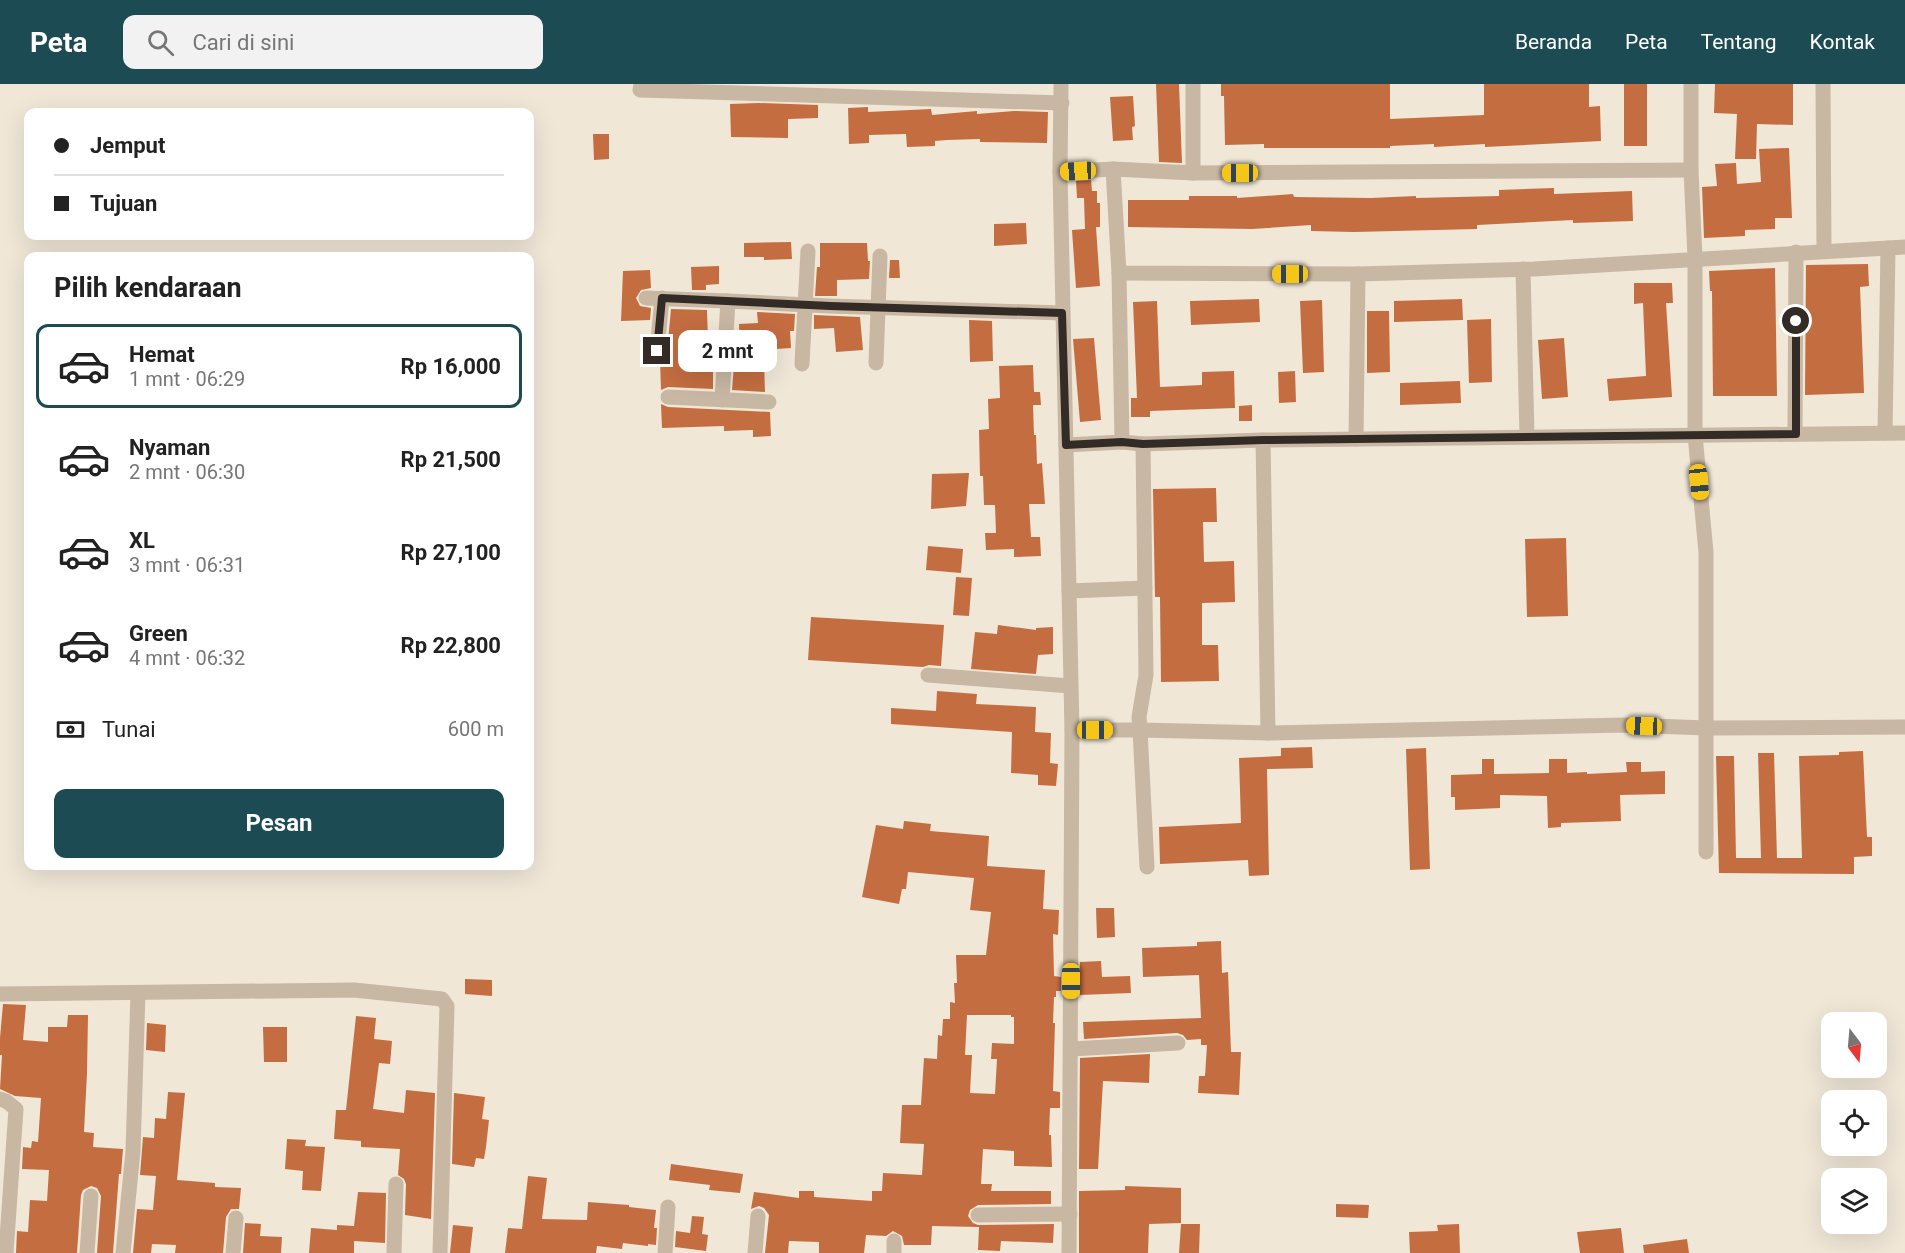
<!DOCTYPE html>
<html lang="id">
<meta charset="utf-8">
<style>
:root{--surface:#fff;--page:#f2f2f2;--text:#222;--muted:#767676;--line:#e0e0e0;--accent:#1c4b53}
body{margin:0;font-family:Roboto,sans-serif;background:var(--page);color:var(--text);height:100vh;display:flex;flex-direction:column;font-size:22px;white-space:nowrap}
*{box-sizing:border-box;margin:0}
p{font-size:20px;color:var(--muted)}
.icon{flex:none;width:33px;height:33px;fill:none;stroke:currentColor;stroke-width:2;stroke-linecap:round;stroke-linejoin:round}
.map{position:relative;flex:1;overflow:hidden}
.drawer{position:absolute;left:24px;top:168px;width:510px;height:618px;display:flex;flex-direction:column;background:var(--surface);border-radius:12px;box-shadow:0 6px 24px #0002}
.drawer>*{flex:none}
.guide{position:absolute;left:24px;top:24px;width:510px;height:132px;border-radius:12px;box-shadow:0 6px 24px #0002;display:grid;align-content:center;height:132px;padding:0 30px;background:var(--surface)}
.needle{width:39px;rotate:164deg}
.buttons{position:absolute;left:1821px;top:928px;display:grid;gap:12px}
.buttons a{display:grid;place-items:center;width:66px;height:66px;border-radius:12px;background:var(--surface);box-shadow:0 6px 24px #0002;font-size:30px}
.end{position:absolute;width:27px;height:27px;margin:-14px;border:8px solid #332b25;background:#fff;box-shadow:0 0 0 3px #fff}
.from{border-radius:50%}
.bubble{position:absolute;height:42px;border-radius:12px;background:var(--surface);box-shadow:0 6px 24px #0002;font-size:20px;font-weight:700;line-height:42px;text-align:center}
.car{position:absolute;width:18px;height:36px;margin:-18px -9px;border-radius:8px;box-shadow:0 0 4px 2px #0007;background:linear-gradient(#f5c518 24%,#345 0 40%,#f5c518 0 76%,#345 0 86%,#f5c518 0)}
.guide b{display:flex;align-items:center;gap:21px;height:57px;font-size:22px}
.guide b+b{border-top:2px solid var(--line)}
.guide i{width:15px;height:15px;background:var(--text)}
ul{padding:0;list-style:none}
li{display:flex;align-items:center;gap:18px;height:84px;margin:0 12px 9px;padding:0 18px;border:3px solid transparent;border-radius:12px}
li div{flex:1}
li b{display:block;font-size:22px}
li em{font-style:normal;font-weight:700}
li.active{border-color:var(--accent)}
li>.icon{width:54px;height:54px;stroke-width:1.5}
h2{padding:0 30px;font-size:27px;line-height:72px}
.pay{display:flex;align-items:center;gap:15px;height:66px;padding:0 30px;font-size:22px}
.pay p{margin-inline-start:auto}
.cta{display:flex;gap:12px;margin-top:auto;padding:12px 30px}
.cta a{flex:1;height:69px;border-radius:12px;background:var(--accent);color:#fff;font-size:24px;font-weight:700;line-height:69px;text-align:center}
header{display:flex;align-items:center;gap:36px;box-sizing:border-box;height:84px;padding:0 30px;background:var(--accent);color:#fff}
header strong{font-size:28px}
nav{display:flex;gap:33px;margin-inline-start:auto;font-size:21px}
.search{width:420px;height:54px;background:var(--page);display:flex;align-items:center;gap:15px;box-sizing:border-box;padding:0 21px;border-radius:12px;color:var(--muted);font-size:22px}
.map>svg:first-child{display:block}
.building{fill:#c46d41;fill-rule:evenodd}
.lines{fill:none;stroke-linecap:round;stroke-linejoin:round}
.minor{stroke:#c8b7a3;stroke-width:15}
.route{stroke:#332b25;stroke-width:8}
</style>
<header>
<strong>Peta</strong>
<div class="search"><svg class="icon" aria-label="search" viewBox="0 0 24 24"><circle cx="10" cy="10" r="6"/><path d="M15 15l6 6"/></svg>Cari di sini</div>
<nav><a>Beranda</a><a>Peta</a><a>Tentang</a><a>Kontak</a></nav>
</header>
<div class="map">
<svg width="1905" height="1169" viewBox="0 0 1905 1169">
<rect width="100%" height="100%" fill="#f0e7d7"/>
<g class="building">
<path d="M 1156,0 L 1179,0 L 1182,79 L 1159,78 Z"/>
<path d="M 1221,0 L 1390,0 L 1390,35 L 1484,31 L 1484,0 L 1589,0 L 1589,23 L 1600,22 L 1601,57 L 1485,63 L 1485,60 L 1434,63 L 1434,60 L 1390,62 L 1390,64 L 1264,64 L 1264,60 L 1225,61 L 1224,12 L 1221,12 Z"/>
<rect x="1624" y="0" width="23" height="62"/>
<path d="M 1715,0 L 1793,0 L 1793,41 L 1757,40 L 1756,75 L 1735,75 L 1737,30 L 1714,29 Z"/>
<path d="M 1133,12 L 1135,42 L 1132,43 L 1133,56 L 1113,57 L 1110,13 Z"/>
<path d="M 759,19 L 818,21 L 818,34 L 788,35 L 788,54 L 731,53 L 730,20 Z"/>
<path d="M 868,23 L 868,28 L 931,25 L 932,31 L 977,27 L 977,30 L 1014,27 L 1048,28 L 1047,59 L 980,58 L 980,55 L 947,56 L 935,57 L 935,62 L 907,63 L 906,50 L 869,51 L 869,59 L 849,60 L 848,24 Z"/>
<path d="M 593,50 L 609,50 L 609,75 L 594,76 Z"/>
<path d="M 1789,64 L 1792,134 L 1775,134 L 1775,145 L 1745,146 L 1745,152 L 1704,154 L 1702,103 L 1717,102 L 1715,80 L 1736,79 L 1737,100 L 1761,98 L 1759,65 Z"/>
<path d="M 1091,96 L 1092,107 L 1097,107 L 1097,119 L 1100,119 L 1100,143 L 1096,143 L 1100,202 L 1076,204 L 1072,146 L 1085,145 L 1084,114 L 1077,114 L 1076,97 Z"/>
<path d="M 1554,104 L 1554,110 L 1632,107 L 1633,137 L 1573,139 L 1573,136 L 1477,141 L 1477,145 L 1354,148 L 1311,147 L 1311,141 L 1252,145 L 1128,143 L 1128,116 L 1189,116 L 1189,112 L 1237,112 L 1237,114 L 1293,110 L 1294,113 L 1371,114 L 1416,112 L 1416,114 L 1499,112 L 1499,106 Z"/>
<path d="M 1026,139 L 1027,160 L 994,162 L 994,140 Z"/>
<path d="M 791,158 L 792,175 L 764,176 L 764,173 L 744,173 L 744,159 Z"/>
<path d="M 820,159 L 867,159 L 868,177 L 870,177 L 869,195 L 837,196 L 837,212 L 815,212 L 817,183 L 820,183 Z"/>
<path d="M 890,176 L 899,176 L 900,194 L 889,194 Z"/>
<path d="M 1868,180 L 1869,202 L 1860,203 L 1864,309 L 1805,311 L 1806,181 Z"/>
<path d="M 719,182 L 719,200 L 706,201 L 706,206 L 692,206 L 691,183 Z"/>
<path d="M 1775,184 L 1777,312 L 1713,312 L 1712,207 L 1710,207 L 1709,187 Z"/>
<path d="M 650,186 L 651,204 L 641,206 L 636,214 L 640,222 L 651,224 L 650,236 L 621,237 L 623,187 Z"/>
<path d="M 1634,199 L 1672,199 L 1673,219 L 1666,219 L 1672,313 L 1609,317 L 1607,295 L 1646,292 L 1643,219 L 1634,220 Z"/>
<path d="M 1259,215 L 1260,238 L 1191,241 L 1190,217 Z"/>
<path d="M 1462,215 L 1463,236 L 1394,238 L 1394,217 Z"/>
<path d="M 1322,216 L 1324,288 L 1303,289 L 1300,217 Z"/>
<path d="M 1157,217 L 1160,303 L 1202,301 L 1202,288 L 1234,287 L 1235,324 L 1150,327 L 1150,333 L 1131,333 L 1131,314 L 1137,314 L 1133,218 Z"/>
<path d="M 671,225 L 707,226 L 708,257 L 713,256 L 713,305 L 668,303 L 661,306 L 660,276 L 665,273 L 667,268 Z"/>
<path d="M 1367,227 L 1389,227 L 1390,288 L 1367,289 Z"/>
<path d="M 757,228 L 795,230 L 794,247 L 790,247 L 791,264 L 776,265 L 776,276 L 764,277 L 765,308 L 732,306 L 734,281 L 740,280 L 739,240 L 758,239 Z"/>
<path d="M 814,231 L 860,233 L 863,266 L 836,268 L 834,244 L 814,245 Z"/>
<path d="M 1491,235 L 1492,298 L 1469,299 L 1467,236 Z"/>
<path d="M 969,236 L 992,237 L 993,277 L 970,278 Z"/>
<path d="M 1094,254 L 1101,336 L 1080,338 L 1073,255 Z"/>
<path d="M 1564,254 L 1568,313 L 1542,315 L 1538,256 Z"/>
<path d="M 1033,281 L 1034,308 L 1040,308 L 1041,321 L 1033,321 L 1034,351 L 1036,351 L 1037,380 L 1042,379 L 1045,420 L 1029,420 L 1031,453 L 1040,453 L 1041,472 L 1014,473 L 1014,465 L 986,466 L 985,449 L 996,449 L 995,421 L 984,421 L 983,392 L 980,392 L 979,346 L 989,345 L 988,315 L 1000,314 L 999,282 Z"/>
<path d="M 1295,287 L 1296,318 L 1279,319 L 1278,288 Z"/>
<path d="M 1460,297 L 1461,319 L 1400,321 L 1400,299 Z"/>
<path d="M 661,320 L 668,323 L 770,328 L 771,352 L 753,353 L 753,346 L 724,347 L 724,342 L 662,344 Z"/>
<path d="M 1252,321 L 1252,337 L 1239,337 L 1239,322 Z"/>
<path d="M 969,389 L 966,422 L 931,425 L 932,390 Z"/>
<path d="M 1216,404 L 1217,438 L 1203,438 L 1204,478 L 1234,477 L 1235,518 L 1202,519 L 1202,561 L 1218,561 L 1219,597 L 1161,598 L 1160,513 L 1155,513 L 1153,405 Z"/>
<path d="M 1566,454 L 1568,532 L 1527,533 L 1525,455 Z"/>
<path d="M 928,462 L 963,465 L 961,489 L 926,486 Z"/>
<path d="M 956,493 L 972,494 L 969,532 L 953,531 Z"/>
<path d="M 811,533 L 944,541 L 941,582 L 929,581 L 923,583 L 808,576 Z"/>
<path d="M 998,541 L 1036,546 L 1036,544 L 1053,543 L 1053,570 L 1038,571 L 1036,590 L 971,585 L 975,548 L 997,550 Z"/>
<path d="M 937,607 L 977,610 L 976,620 L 1036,623 L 1035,648 L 1051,649 L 1050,679 L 1058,680 L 1056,702 L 1038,701 L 1038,691 L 1011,689 L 1012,648 L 891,640 L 891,624 L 936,627 Z"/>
<path d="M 1312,663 L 1313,684 L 1267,685 L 1269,791 L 1249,792 L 1248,776 L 1160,780 L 1159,743 L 1241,739 L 1239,674 L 1281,672 L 1281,664 Z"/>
<path d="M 1426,664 L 1430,785 L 1410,786 L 1406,665 Z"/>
<path d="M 1863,667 L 1867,753 L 1872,753 L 1872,772 L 1854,773 L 1854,790 L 1719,789 L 1716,672 L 1734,672 L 1736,774 L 1761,774 L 1758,669 L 1774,669 L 1777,774 L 1802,774 L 1799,672 L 1839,671 L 1839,668 Z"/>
<path d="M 1482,675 L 1494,675 L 1494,690 L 1549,689 L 1549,675 L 1567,675 L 1567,689 L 1587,688 L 1587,690 L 1627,688 L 1626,678 L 1641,678 L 1641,688 L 1665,687 L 1665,710 L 1620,711 L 1621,737 L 1561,739 L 1561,743 L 1548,744 L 1547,712 L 1500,711 L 1500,724 L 1455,726 L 1455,713 L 1451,713 L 1451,691 L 1482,690 Z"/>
<path d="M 904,737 L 931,740 L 930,747 L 989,752 L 987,782 L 1045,786 L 1043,825 L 1059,826 L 1058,851 L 1053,850 L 1054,892 L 1061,893 L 1061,907 L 1056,907 L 1056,913 L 1054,913 L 1053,939 L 1055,939 L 1053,1007 L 1060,1008 L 1060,1024 L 1050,1024 L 1049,1051 L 1051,1051 L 1052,1083 L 1014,1082 L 1014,1067 L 983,1065 L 981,1100 L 992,1100 L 991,1107 L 1051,1107 L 1051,1120 L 978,1121 L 970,1126 L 968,1132 L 973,1139 L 978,1141 L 1054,1140 L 1053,1159 L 1001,1157 L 1000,1167 L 978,1166 L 979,1143 L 932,1142 L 931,1161 L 904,1161 L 902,1152 L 893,1147 L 886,1152 L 866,1151 L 864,1169 L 819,1169 L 819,1158 L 789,1157 L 788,1169 L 765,1169 L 769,1131 L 764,1124 L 759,1122 L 751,1125 L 754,1108 L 799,1114 L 799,1107 L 814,1107 L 814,1113 L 872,1117 L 872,1107 L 882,1107 L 883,1089 L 922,1091 L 924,1060 L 900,1059 L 902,1021 L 921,1021 L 924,974 L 937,975 L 938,951 L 942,952 L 943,935 L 950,935 L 950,918 L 955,919 L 954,899 L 957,899 L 956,871 L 986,871 L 991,828 L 970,826 L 974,794 L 908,788 L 906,805 L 902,805 L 899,820 L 862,813 L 876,741 L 903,745 ZM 967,931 L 1011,931 L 1011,933 L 1014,933 L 1014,960 L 992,959 L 991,975 L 997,975 L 995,1010 L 970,1009 L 972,971 L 965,971 Z"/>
<path d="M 1096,824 L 1114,824 L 1115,853 L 1097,854 Z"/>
<path d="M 1221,857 L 1222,889 L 1228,888 L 1231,968 L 1241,968 L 1239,1011 L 1198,1009 L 1199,992 L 1205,992 L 1207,961 L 1201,961 L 1201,955 L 1187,956 L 1183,951 L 1177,949 L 1084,955 L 1083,938 L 1201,934 L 1199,891 L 1143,893 L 1142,864 L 1197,862 L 1197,858 Z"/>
<path d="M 1101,877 L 1102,893 L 1130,892 L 1131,909 L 1080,911 L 1080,878 Z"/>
<path d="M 465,895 L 492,896 L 492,912 L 465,910 Z"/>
<path d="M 3,920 L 26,921 L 23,956 L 48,958 L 48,943 L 67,943 L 68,931 L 88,931 L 87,989 L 84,1048 L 94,1049 L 93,1063 L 123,1065 L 121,1090 L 119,1090 L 113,1169 L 97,1169 L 101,1112 L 97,1104 L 91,1102 L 83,1106 L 81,1111 L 77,1169 L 16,1169 L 17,1147 L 28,1148 L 30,1116 L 47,1117 L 49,1086 L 22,1085 L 23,1063 L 31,1064 L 32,1057 L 38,1058 L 41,1014 L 15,1012 L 0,1005 L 2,971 L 0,971 L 0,954 Z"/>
<path d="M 356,932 L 376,934 L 374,955 L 392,957 L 390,980 L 379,979 L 373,1025 L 404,1029 L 406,1006 L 435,1009 L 431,1135 L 405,1131 L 406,1100 L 404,1095 L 398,1091 L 400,1065 L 361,1063 L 361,1057 L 334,1055 L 336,1026 L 346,1026 Z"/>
<path d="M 147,939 L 166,941 L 165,968 L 146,966 Z"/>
<path d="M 263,943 L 287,943 L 287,978 L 264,978 Z"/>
<path d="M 1150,970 L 1149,999 L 1103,997 L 1098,1085 L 1079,1085 L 1080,974 Z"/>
<path d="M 168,1008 L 185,1009 L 177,1096 L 215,1099 L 215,1103 L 241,1104 L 239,1125 L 231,1125 L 226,1133 L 223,1169 L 175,1169 L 176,1161 L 152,1160 L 151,1169 L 133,1169 L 137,1125 L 153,1126 L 156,1092 L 140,1091 L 143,1053 L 154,1054 L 155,1034 L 166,1035 Z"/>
<path d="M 454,1009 L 485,1013 L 482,1035 L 489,1036 L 486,1063 L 484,1075 L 476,1074 L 474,1083 L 452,1080 Z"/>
<path d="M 287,1055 L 306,1056 L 305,1062 L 325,1063 L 321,1107 L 302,1106 L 303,1087 L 285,1085 Z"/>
<path d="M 671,1080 L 743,1090 L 740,1109 L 709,1106 L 710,1101 L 669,1096 Z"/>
<path d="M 528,1092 L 547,1094 L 542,1135 L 587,1136 L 588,1118 L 629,1121 L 629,1123 L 656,1126 L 654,1144 L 657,1144 L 656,1161 L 648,1160 L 648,1162 L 623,1159 L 622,1165 L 597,1162 L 596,1169 L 505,1169 L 508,1144 L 522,1145 Z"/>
<path d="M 1125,1102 L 1181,1104 L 1181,1139 L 1149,1140 L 1148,1169 L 1079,1169 L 1079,1107 L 1125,1106 Z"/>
<path d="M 358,1108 L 386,1109 L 385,1159 L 354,1157 L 354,1169 L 309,1169 L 311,1144 L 337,1146 L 337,1141 L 354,1142 Z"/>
<path d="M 1336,1120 L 1369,1121 L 1368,1134 L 1336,1133 Z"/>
<path d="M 692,1132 L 704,1133 L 702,1150 L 708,1151 L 706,1167 L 675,1163 L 676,1147 L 690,1149 Z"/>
<path d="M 245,1139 L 261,1140 L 260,1152 L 282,1153 L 281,1169 L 243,1169 Z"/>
<path d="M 1181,1140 L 1200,1140 L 1199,1169 L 1179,1169 Z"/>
<path d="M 1459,1140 L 1460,1169 L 1410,1169 L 1409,1148 L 1438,1147 L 1437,1141 Z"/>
<path d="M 453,1141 L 473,1143 L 470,1169 L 450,1169 Z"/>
<path d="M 1621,1144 L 1624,1169 L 1580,1169 L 1577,1148 Z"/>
<path d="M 1687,1155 L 1689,1169 L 1644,1169 L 1643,1161 Z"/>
</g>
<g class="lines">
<g class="minor">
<path d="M 641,0 L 640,6 L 1062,19"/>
<path d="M 1061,0 L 1060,88 L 1072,646 L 1069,1169"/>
<path d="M 1193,0 L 1193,89"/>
<path d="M 1691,0 L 1691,86 L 1695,174 L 1695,351 L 1706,468 L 1706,768"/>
<path d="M 1823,0 L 1824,167"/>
<path d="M 1691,86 L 1193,89 L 1113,85 L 1119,189 L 1358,190 L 1534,185 L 1905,163"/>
<path d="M 1060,88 L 1113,85"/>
<path d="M 1523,185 L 1527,353"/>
<path d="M 1119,189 L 1122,358"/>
<path d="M 646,214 L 728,217"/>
<path d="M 657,267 L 662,214"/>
<path d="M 876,279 L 880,172"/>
<path d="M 802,280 L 808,167"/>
<path d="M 668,313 L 769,318"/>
<path d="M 722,316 L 728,217 L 830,222 L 1062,229"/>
<path d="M 1885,349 L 1888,164"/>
<path d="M 1795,350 L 1796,168"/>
<path d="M 1356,355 L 1358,190"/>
<path d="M 1263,356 L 1268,649"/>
<path d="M 1143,360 L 1146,591 L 1139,633 L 1140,646 L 1268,649 L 1624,641 L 1707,644 L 1905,643"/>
<path d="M 1066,361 L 1122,358 L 1143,360 L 1263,356 L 1905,349"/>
<path d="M 1069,507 L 1145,504"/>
<path d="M 928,591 L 1070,602"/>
<path d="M 1072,646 L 1140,646 L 1147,783"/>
<path d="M 0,910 L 354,906 L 442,915 L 447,922 L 440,1169"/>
<path d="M 1071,965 L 1178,959"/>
<path d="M 0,1015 L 6,1017 L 16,1025 L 6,1169"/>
<path d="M 978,1131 L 1070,1130"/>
<path d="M 894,1157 L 894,1169"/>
<path d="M 87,1169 L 91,1112"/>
<path d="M 123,1169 L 133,1067 L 138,909"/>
<path d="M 233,1169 L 236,1134"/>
<path d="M 394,1169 L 396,1100"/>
<path d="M 665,1169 L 668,1123"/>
<path d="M 755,1169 L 758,1132"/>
</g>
</g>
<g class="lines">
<path class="route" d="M 657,267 L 662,214 L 830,222 L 1062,229 L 1066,361 L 1122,358 L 1143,360 L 1263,356 L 1796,350 L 1796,237"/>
</g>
</svg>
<div class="buttons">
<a><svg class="needle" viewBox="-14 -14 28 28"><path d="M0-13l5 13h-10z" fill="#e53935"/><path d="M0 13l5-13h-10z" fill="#767676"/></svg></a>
<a><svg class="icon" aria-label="locate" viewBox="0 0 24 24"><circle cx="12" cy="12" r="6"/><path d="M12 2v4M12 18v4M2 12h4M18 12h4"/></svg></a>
<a><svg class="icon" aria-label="layers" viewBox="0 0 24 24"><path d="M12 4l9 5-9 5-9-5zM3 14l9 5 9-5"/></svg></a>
</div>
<i class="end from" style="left:1796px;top:237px"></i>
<i class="end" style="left:657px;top:267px"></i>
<div class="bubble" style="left:678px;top:246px;width:99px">2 mnt</div>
<i class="car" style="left:1078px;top:87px;rotate:267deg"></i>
<i class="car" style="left:1240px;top:89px;rotate:270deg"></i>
<i class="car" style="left:1290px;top:190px;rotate:270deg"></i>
<i class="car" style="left:1699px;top:398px;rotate:174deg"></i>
<i class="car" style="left:1644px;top:642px;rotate:272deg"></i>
<i class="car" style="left:1095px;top:646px;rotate:90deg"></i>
<i class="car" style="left:1071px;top:897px;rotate:180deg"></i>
<div class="guide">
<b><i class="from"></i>Jemput</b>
<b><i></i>Tujuan</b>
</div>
<section class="drawer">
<h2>Pilih kendaraan</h2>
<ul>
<li class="active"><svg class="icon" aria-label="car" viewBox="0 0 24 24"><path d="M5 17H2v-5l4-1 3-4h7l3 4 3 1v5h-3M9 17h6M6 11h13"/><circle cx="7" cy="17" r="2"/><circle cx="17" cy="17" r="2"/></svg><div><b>Hemat</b><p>1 mnt · 06:29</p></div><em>Rp 16,000</em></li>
<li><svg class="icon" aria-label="car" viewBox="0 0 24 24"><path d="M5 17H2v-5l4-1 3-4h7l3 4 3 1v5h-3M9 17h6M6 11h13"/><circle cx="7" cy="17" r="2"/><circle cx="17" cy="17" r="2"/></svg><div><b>Nyaman</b><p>2 mnt · 06:30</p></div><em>Rp 21,500</em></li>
<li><svg class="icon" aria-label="car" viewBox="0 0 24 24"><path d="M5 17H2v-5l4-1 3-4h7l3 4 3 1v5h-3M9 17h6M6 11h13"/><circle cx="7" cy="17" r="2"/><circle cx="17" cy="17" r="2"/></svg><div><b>XL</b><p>3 mnt · 06:31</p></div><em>Rp 27,100</em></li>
<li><svg class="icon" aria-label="car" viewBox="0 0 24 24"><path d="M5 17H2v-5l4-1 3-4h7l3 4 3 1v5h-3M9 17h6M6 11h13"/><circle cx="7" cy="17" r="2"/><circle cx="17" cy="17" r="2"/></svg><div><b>Green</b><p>4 mnt · 06:32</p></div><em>Rp 22,800</em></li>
</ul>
<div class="pay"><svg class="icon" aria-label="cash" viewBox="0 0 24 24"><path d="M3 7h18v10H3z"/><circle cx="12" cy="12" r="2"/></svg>Tunai<p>600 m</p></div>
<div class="cta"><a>Pesan</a></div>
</section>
</div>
